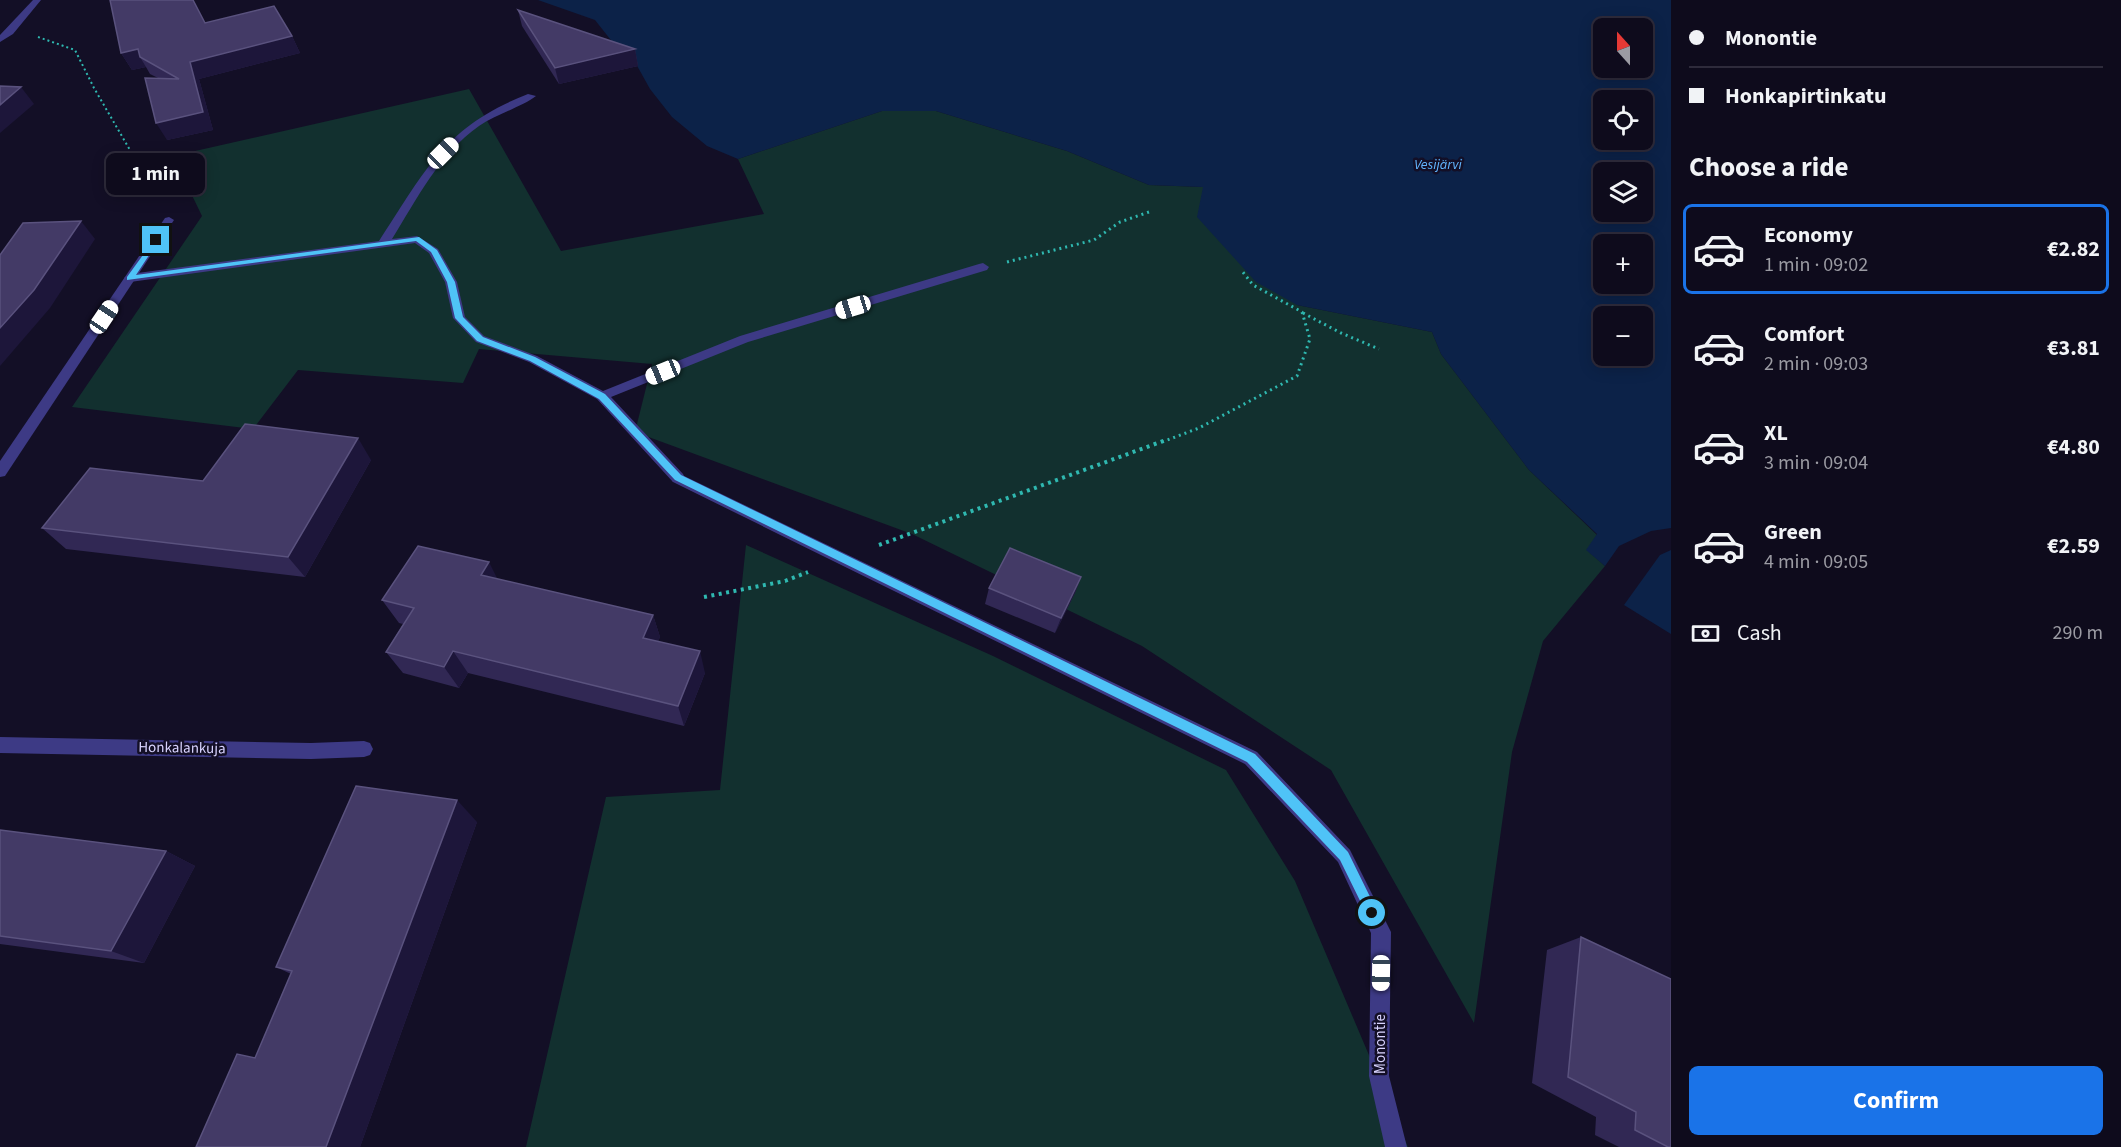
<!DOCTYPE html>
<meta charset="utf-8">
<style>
:root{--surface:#0e0b1c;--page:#1c1929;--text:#f1f3f6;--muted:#9b9ba3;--line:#2e2b3b;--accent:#1a73e8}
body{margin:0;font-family:"Source Sans 3",sans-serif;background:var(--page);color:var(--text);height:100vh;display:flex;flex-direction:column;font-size:22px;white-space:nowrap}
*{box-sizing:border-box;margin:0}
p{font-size:20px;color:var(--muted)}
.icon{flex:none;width:33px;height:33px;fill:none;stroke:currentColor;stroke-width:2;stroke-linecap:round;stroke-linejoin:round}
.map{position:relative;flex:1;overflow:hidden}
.details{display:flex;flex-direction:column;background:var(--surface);width:450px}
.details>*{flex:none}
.banner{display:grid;align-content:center;height:132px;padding:0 18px;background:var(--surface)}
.needle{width:39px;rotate:339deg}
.buttons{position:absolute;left:1593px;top:18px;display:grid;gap:12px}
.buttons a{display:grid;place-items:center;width:60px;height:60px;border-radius:9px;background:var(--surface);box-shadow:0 3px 15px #0003,0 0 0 2px var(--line);font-size:30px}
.end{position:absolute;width:27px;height:27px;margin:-14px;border:8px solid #4fc3f7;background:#111;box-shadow:0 0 0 3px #111}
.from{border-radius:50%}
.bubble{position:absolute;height:42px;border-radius:9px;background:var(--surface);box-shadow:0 3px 15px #0003,0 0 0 2px var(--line);font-size:20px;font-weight:700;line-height:42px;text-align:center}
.car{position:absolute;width:18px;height:36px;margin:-18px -9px;border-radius:8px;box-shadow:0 0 4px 2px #0007;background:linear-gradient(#fff 24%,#345 0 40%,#fff 0 76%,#345 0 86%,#fff 0)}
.banner b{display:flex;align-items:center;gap:21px;height:57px;font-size:22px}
.banner b+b{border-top:2px solid var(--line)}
.banner i{width:15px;height:15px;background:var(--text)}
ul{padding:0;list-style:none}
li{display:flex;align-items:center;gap:18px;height:90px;margin:0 12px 9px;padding:0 6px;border:3px solid transparent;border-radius:9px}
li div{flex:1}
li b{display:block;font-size:22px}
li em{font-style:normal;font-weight:700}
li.selected{border-color:var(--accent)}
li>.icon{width:54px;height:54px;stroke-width:1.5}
h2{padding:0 18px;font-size:27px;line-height:72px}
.pay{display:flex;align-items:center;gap:15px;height:66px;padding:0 18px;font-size:22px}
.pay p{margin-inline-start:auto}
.cta{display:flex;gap:12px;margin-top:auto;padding:12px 18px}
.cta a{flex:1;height:69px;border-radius:9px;background:var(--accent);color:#fff;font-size:24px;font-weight:700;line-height:69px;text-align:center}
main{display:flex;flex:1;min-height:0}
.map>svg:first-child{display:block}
.green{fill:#12302f}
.water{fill:#0c2248;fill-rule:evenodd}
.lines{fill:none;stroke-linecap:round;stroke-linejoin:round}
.path-far2{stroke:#2fb8b0;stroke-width:2;stroke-dasharray:2 3;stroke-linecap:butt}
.path-far1{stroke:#2fb8b0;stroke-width:3;stroke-dasharray:2 4;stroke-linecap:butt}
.path{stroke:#2fb8b0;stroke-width:4;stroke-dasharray:3 4.5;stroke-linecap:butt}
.service{fill:#3d3a85;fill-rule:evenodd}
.minor{fill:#3d3a85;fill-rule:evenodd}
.wall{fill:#312854}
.shaded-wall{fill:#1d163a}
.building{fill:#433a66;stroke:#5a527e;stroke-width:1.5}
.route{fill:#4fc3f7}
.labels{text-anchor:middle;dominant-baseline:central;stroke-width:5;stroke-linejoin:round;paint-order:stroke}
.far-water-label{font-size:14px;font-style:italic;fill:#62b6ff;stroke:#130f26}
.street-label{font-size:15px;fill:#d9d4ff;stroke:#130f26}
</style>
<main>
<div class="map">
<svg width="1671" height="1147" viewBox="0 0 1671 1147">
<rect width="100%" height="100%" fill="#130f26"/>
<g class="green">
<path d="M 469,89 L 561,251 L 764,214 L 738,159 L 882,111 L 936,111 L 1067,151 L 1149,185 L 1204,187 L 1297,305 L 1432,332 L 1441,354 L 1529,470 L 1597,535 L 1587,550 L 1605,566 L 1543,641 L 1512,752 L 1474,1023 L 1331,770 L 1142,646 L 912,534 L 635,432 L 652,364 L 479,349 L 463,383 L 298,370 L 253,429 L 72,407 L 202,216 L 173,156 Z"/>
<path d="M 746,545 L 993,656 L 1226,770 L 1295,881 L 1408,1147 L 526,1147 L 606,797 L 720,790 Z"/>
</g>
<g class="water">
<path d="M 538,0 L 1671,0 L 1671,528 L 1651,531 L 1619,546 L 1605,566 L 1586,550 L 1597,534 L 1529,470 L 1441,354 L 1432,332 L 1297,305 L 1256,282 L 1197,217 L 1203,187 L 1149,185 L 1067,151 L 936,111 L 882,111 L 738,159 L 707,146 L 672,117 L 650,89 L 630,53 L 614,44 L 595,20 ZM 1604,28 L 1642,28 L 1642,68 L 1604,68 ZM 1604,100 L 1642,100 L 1642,140 L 1604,140 ZM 1604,172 L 1642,172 L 1642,212 L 1604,212 ZM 1604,244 L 1642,244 L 1642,284 L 1604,284 ZM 1604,316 L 1642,316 L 1642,356 L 1604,356 Z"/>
<path d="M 1671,550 L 1671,634 L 1624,605 L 1660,555 Z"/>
</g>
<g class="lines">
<path class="path-far2" d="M 38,37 L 75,50 L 94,88 L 156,195"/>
<g class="path-far1">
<path d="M 155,194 L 157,198"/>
<path d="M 1007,262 L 1094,240 L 1120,222 L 1152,211"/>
<path d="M 1303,313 L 1341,333 L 1379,349"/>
<path d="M 1162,442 L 1199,428 L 1297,376 L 1310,339 L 1302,312 L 1253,285 L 1242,271"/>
</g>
<g class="path">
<path d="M 879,545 L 1166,440"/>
<path d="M 704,597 L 785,581 L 808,572"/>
</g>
<path class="service" d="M 528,94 L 536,96 C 522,107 496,114 479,126 C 439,154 417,199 392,239 L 417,236 L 438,249 L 457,282 L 465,317 L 484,336 L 537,356 L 603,391 L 740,336 L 979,264 L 983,263 L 989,267 L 987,270 L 748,342 L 611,397 L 683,474 L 685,478 L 683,482 L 673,482 L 597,399 L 529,362 L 476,342 L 453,318 L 445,282 L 429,253 L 415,243 L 130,282 L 124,278 L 130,274 L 379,241 C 426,170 444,127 528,94 Z"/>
<g class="minor">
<path d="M 33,0 L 41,0 L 13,34 L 0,42 L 0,35 Z"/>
<path d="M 169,217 L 174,220 L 5,476 L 0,477 L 0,461 L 165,218 Z"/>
<path d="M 678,473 L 1257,752 L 1350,850 L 1391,932 L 1389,1076 L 1407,1147 L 1385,1147 L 1369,1076 L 1371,933 L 1338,862 L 1245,764 L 673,482 L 671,478 L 673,474 Z"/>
<path d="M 0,737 L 311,743 L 364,741 L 370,743 L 373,749 L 370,755 L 364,757 L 311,759 L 0,753 Z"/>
</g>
</g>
<g class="wall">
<path d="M 518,10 L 635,49 L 638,66 L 559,84 L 522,26 Z"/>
<path d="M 205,23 L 292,36 L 300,53 L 199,79 L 213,130 L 167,140 L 158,78 L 150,74 L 146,67 L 132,70 L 121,53 Z"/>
<path d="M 371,460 L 305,577 L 66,549 L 42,528 L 203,481 Z"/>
<path d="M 1081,577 L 1075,593 L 1055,633 L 985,604 L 989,588 Z"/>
<path d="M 498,579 L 653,615 L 660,637 L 658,641 L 705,673 L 684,726 L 468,673 L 459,688 L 403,673 L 386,652 L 403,624 L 399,623 L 382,600 Z"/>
<path d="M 477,822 L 360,1147 L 196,1147 L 255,1058 L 291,974 L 276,967 Z"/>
<path d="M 0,830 L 166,851 L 195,866 L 144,963 L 0,944 Z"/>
<path d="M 1581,937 L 1671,1147 L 1619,1147 L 1595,1135 L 1596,1117 L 1532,1083 L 1547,950 Z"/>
</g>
<g class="shaded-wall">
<path d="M 292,36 L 300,53 L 199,79 L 213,130 L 167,140 L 156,123 L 190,62 Z"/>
<path d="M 138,49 L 140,57 L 146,67 L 132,70 L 121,53 Z"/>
<path d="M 635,49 L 638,66 L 559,84 L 555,68 Z"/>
<path d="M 21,87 L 34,104 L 0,133 L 0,105 Z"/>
<path d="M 81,221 L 95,239 L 50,308 L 0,366 L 0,328 Z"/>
<path d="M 358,438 L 371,460 L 305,577 L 288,557 Z"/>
<path d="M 489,562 L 501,586 L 481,575 Z"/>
<path d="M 1081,577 L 1075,593 L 1055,633 L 1061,618 Z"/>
<path d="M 653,615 L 660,637 L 650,660 L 643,638 Z"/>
<path d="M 453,651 L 468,673 L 459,688 L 444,667 Z"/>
<path d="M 700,651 L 705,673 L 684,726 L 678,706 Z"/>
<path d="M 457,800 L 477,822 L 360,1147 L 326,1147 Z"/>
<path d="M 166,851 L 195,866 L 144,963 L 111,951 Z"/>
</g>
<g class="building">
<path d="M 110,0 L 193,0 L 205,23 L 274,6 L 292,36 L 190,62 L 203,112 L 156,123 L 145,78 L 179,79 L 140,57 L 138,49 L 121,53 Z"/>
<path d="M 518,10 L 635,49 L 555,68 Z"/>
<path d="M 0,86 L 21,87 L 0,105 Z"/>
<path d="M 81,221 L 34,290 L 0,328 L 0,255 L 23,223 Z"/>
<path d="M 245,424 L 358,438 L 288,557 L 42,528 L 90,468 L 203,481 Z"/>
<path d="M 418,546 L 489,562 L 481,575 L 653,615 L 643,638 L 700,651 L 678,706 L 453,651 L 444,667 L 386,652 L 414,608 L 382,600 Z"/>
<path d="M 1010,548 L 1081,577 L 1061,618 L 989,588 Z"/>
<path d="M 356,786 L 457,800 L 326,1147 L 196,1147 L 237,1054 L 255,1058 L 292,971 L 276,967 Z"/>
<path d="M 0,830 L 166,851 L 111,951 L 0,936 Z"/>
<path d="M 1581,937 L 1671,979 L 1671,1147 L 1668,1147 L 1635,1130 L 1636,1112 L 1568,1077 Z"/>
</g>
<path class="route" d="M 156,237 L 159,240 L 136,275 L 419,237 L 437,250 L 455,282 L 463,317 L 483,337 L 535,357 L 605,394 L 681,475 L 1255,754 L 1348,852 L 1376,909 L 1376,917 L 1368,917 L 1340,860 L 1247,762 L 675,480 L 599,399 L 530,361 L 477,341 L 455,318 L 447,282 L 431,252 L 416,241 L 127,280 L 127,277 Z"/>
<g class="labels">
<g class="far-water-label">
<text x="1438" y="165">Vesijärvi</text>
</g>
<g class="street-label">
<text transform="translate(182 748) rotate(1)">Honkalankuja</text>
<text transform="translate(1380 1044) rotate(-90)">Monontie</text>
</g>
</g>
</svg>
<div class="buttons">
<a><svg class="needle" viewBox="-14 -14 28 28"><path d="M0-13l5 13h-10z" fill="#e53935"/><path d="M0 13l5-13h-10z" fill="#9b9ba3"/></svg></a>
<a><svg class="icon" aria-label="locate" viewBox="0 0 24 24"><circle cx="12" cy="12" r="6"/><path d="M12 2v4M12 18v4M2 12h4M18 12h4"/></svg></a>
<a><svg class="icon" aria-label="layers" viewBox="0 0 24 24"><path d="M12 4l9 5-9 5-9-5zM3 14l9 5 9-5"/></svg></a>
<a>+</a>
<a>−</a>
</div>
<i class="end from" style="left:1372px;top:913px"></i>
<i class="end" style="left:156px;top:240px"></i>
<div class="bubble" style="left:106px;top:153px;width:99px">1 min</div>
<i class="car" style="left:443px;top:153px;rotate:45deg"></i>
<i class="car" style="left:853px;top:307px;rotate:253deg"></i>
<i class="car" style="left:104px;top:317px;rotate:34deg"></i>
<i class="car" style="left:663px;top:372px;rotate:248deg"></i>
<i class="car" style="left:1381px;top:973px;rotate:181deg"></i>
</div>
<section class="details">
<div class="banner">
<b><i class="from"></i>Monontie</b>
<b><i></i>Honkapirtinkatu</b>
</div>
<h2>Choose a ride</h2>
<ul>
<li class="selected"><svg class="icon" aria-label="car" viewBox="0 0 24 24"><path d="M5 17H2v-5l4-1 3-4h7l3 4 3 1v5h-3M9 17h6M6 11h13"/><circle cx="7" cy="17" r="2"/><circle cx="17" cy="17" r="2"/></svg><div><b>Economy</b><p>1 min · 09:02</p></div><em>€2.82</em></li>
<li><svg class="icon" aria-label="car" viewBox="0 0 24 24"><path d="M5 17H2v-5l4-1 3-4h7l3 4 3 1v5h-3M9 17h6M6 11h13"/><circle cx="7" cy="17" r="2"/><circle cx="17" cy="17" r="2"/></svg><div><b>Comfort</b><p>2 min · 09:03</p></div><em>€3.81</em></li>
<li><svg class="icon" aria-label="car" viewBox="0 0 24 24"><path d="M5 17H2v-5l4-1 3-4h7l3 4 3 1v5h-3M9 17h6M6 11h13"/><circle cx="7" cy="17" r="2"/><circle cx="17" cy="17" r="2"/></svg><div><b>XL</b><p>3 min · 09:04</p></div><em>€4.80</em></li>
<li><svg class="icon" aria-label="car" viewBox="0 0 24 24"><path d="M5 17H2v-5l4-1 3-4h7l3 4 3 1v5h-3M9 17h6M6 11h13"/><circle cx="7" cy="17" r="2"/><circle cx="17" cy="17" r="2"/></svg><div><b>Green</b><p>4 min · 09:05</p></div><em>€2.59</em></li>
</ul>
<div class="pay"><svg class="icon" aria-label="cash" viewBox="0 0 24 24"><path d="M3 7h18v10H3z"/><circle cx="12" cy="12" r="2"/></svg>Cash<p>290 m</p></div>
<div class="cta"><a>Confirm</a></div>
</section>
</main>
